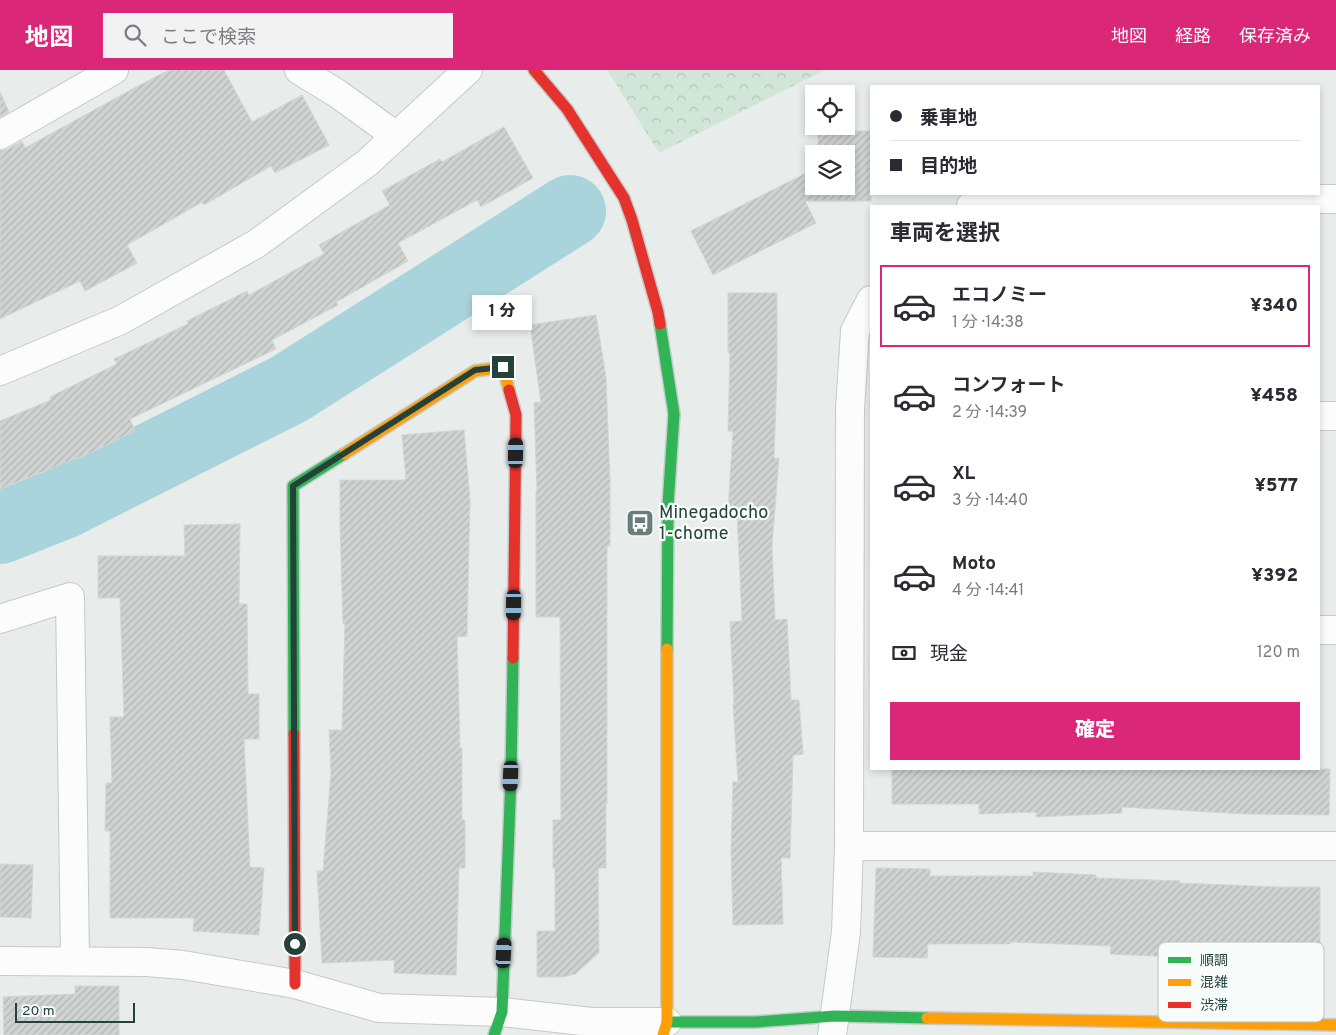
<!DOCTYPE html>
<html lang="ja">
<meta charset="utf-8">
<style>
:root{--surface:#fff;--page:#f2f2f3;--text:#2b2b33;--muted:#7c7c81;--line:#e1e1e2;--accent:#db2777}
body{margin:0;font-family:Overpass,"Noto Sans JP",sans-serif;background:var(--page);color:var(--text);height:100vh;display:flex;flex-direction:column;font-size:19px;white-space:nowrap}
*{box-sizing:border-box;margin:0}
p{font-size:16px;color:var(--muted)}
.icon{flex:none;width:28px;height:28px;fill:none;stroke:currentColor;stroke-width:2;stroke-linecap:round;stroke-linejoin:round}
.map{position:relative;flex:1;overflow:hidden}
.sheet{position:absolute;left:870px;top:135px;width:450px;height:565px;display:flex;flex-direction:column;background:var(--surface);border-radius:0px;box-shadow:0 2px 8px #0003}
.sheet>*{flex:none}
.hud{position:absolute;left:870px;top:15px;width:450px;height:110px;border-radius:0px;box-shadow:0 2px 8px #0003;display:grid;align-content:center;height:110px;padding:0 20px;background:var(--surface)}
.tools{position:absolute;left:805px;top:15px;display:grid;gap:10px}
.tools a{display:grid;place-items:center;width:50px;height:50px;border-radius:0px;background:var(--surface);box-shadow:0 2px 8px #0003;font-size:25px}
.scale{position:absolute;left:15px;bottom:12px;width:120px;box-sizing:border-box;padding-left:5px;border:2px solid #24423a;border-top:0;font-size:14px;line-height:18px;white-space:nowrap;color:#24423a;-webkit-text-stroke:4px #f7fbf9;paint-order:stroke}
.end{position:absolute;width:22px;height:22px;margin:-11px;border:6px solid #24423a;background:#fff;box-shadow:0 0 0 2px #fff}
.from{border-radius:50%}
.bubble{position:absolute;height:35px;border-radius:0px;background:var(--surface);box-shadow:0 2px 8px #0003;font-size:16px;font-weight:800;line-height:35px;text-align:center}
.car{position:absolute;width:15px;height:30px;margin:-15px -8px;border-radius:6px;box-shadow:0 0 4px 1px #0007;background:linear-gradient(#222 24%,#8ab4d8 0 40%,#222 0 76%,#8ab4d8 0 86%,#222 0)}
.hud b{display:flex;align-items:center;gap:18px;height:48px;font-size:19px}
.hud b+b{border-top:1px solid var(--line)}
.hud i{width:12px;height:12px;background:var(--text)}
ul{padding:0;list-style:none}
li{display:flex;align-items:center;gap:15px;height:82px;margin:0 10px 8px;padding:0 10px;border:2px solid transparent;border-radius:0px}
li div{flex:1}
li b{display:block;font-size:19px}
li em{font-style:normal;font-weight:800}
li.current{border-color:var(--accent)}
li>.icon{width:45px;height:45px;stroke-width:1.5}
h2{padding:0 20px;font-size:22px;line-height:60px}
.pay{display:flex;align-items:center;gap:12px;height:55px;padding:0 20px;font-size:19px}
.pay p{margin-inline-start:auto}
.primary-button{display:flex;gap:10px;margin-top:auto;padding:10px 20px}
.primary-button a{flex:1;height:58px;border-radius:0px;background:var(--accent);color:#fff;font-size:20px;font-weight:800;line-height:58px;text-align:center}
header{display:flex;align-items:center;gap:30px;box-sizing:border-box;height:70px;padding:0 25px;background:var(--accent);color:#fff}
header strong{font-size:24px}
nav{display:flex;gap:28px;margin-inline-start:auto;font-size:18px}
.search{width:350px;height:45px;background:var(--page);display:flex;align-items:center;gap:12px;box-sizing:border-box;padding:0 18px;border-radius:0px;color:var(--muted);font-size:19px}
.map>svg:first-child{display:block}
.park{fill:url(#park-crowns)}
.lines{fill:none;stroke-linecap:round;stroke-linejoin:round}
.river{stroke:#a9d4db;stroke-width:72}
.building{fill:url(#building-hatch);stroke:#d1d6d4}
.street-casing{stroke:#c5cac8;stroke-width:30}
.fast-casing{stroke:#c3cbc8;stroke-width:14}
.slow-casing{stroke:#c3cbc8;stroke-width:14}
.jam-casing{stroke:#c3cbc8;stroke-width:14}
.street{stroke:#fcfcfc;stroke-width:28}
.fast{stroke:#30b455;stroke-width:11}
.slow{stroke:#ff9f0a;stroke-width:11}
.jam{stroke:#e5322d;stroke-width:11}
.route{stroke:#24423a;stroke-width:6}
.labels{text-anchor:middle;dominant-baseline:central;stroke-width:4.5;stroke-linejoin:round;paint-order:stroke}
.poi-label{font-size:18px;fill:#24423a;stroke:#f7fbf9;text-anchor:start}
.key{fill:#f7fbf9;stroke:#b8c4c0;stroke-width:1}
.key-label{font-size:14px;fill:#24423a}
</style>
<header>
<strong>地図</strong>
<div class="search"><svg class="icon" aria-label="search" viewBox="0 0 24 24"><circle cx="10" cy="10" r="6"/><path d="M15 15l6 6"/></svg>ここで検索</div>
<nav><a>地図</a><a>経路</a><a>保存済み</a></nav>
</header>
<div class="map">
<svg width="1336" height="965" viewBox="0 0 1336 965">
<defs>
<pattern id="park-crowns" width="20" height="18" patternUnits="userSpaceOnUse" patternTransform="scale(1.25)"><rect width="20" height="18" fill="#d1e6d8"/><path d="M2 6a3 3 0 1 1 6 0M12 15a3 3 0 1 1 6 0" fill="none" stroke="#b3c6ba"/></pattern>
<pattern id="building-hatch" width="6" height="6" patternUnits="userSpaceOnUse" patternTransform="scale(1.25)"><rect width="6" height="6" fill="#cfd4d2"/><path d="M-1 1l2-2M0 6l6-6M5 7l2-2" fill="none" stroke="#b2b7b5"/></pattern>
</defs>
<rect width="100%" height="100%" fill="#e8edeb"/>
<path class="park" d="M 607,0 L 825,0 L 659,83 Z"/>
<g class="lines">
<path class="river" d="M 0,458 L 63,433 L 289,319 L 570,141"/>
</g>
<g class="building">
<path d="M 169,0 L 224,0 L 252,52 L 302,25 L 329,75 L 275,103 L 271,96 L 204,135 L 202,132 L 127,175 L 137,193 L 85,221 L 80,211 L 0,249 L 0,81 L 8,79 L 22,71 L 25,78 L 136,17 Z"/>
<path d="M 0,22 L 9,42 L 0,47 Z"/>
<path d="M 504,57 L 533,108 L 481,137 L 477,130 L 398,173 L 408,191 L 336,232 L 338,235 L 272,270 L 276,279 L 130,349 L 135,361 L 80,388 L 79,387 L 0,419 L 0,351 L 51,330 L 50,327 L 117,294 L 114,289 L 188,254 L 187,251 L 247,221 L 249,225 L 324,184 L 319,175 L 390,135 L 382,121 L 440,89 L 442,92 Z"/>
<path d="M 818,61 L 871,61 L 871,131 L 805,131 L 816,153 L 713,205 L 691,161 L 814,99 L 814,116 L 846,116 L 846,84 L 818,84 Z"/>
<path d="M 728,223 L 777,223 L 777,303 L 774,388 L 779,388 L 772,476 L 775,550 L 787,549 L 791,630 L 799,630 L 803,684 L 793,685 L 790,788 L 781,788 L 783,854 L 733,855 L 731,782 L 733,712 L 738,712 L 733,634 L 734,634 L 730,552 L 742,551 L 737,442 L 728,441 L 733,361 L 728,361 L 730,283 L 728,283 Z"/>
<path d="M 596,245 L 606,308 L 610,412 L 610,476 L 607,476 L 607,734 L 606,734 L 606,798 L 598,798 L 599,883 L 575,904 L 563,907 L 537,907 L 537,861 L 555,861 L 555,798 L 553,798 L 553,750 L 561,750 L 560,547 L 536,547 L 536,421 L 537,421 L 534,333 L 541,332 L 530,255 Z"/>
<path d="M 464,360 L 470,431 L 467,566 L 457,567 L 460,678 L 462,678 L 462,750 L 465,750 L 465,798 L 459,798 L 456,905 L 394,903 L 394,890 L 322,893 L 317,801 L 323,801 L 331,702 L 329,660 L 342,660 L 345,554 L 343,554 L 340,455 L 340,410 L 406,410 L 402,365 Z"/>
<path d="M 240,454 L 239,534 L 247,534 L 248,624 L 259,624 L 259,669 L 244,669 L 250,797 L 264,798 L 259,865 L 193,861 L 194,848 L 110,848 L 110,761 L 105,761 L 106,713 L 112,713 L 110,647 L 124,647 L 120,528 L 98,528 L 98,486 L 185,486 L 184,455 Z"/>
<path d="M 892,699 L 1330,699 L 1329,745 L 1246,744 L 1122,737 L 1122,743 L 1036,747 L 1036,742 L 979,744 L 979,734 L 892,734 Z"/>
<path d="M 0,794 L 33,795 L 31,848 L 0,847 Z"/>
<path d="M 876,798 L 930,799 L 930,806 L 1033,806 L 1033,802 L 1096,805 L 1096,808 L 1180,811 L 1180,813 L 1278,817 L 1320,817 L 1320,882 L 1280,882 L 1177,878 L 1177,887 L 1110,884 L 1111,876 L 1010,872 L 1010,874 L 928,874 L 927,888 L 873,887 Z"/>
<path d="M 75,916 L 119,916 L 119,965 L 4,965 L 3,927 L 75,924 Z"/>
</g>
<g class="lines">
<defs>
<g id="street">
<path d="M 299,0 L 338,24 L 396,66"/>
<path d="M 0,65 L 114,0"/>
<path d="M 971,136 L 974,134 L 1011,127 L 1336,129"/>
<path d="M 0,301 L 121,250 L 256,174 L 367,93 L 468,0"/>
<path d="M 1319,346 L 1336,346"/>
<path d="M 0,549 L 70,527 L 75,891"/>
<path d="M 1319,560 L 1336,560"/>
<path d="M 849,776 L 1336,776"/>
<path d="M 0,891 L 147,892 L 183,895 L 295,914 L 379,938 L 502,942 L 591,952 L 667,952"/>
<path d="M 832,965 L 846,862 L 849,776 L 850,339 L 855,261 L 871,230"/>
</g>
<g id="fast">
<path d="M 660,254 L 674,344 L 668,435 L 667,579"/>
<path d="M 294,664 L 293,416 L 344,384"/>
<path d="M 667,952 L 756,952 L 835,946 L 927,948"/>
<path d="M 494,965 L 502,942 L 511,706 L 513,588"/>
</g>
<g id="slow">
<path d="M 344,384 L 475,301 L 503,297 L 509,320"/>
<path d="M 927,948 L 1336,955"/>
<path d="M 663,965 L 667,952 L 667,579"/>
</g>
<g id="jam">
<path d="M 534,0 L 567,39 L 624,128 L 632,150 L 658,242 L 660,254"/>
<path d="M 509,320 L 516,345 L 513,588"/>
<path d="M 294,664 L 295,914"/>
</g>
</defs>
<use href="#street" class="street-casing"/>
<use href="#fast" class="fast-casing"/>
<use href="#slow" class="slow-casing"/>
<use href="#jam" class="jam-casing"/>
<use href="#street" class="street"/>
<use href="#fast" class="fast"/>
<use href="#slow" class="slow"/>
<use href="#jam" class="jam"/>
</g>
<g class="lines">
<path class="route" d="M 295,874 L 293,416 L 475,300 L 503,297"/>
</g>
<defs>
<symbol id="bus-square" viewBox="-11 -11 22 22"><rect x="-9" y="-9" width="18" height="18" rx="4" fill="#697e78" stroke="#f7fbf9"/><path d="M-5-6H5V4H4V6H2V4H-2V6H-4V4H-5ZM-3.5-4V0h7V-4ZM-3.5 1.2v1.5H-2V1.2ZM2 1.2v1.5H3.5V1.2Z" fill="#fff"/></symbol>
</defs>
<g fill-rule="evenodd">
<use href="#bus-square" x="624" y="437" width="32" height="32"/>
</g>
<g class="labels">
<g class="poi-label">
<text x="659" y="443">Minegadocho<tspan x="659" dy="21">1-chome</tspan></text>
</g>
</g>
<rect x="1158" y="872" width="166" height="80" rx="8" class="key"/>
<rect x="1168" y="887" width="23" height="6" fill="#30b455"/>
<rect x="1168" y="909" width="23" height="7" fill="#ff9f0a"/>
<rect x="1168" y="932" width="23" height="6" fill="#e5322d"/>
<g class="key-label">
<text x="1200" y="895">順調</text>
<text x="1200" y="917">混雑</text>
<text x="1200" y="940">渋滞</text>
</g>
</svg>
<div class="tools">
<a><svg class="icon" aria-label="locate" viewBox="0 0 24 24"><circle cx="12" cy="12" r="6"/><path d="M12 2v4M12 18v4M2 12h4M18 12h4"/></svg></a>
<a><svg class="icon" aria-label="layers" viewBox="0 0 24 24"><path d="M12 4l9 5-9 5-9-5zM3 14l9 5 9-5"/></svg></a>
</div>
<div class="scale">20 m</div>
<i class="end from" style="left:295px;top:874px"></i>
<i class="end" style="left:503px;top:297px"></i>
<div class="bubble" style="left:472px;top:225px;width:60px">1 分</div>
<i class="car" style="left:516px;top:383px;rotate:1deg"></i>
<i class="car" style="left:514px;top:535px;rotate:181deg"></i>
<i class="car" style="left:511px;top:706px;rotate:182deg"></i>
<i class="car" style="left:504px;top:883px;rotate:3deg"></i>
<div class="hud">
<b><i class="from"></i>乗車地</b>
<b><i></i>目的地</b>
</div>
<section class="sheet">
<h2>車両を選択</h2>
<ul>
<li class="current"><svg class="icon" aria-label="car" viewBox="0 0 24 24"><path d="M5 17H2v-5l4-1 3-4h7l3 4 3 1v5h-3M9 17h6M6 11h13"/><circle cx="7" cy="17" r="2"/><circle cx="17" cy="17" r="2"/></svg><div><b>エコノミー</b><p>1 分 · 14:38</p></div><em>¥340</em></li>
<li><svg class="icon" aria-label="car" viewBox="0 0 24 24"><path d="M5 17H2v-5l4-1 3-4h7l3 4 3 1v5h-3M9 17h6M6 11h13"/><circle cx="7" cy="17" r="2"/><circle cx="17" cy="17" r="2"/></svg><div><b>コンフォート</b><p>2 分 · 14:39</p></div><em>¥458</em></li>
<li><svg class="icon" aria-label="car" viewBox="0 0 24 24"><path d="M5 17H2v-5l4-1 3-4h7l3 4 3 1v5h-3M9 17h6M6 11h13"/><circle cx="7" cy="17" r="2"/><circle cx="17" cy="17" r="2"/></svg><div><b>XL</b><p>3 分 · 14:40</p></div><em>¥577</em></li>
<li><svg class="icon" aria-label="car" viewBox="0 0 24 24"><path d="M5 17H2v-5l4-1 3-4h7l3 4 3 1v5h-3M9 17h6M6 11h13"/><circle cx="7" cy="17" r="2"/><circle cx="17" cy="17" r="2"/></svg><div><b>Moto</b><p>4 分 · 14:41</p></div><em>¥392</em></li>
</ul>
<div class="pay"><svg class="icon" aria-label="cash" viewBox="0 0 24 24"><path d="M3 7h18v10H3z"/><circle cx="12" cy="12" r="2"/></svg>現金<p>120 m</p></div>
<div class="primary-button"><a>確定</a></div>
</section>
</div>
